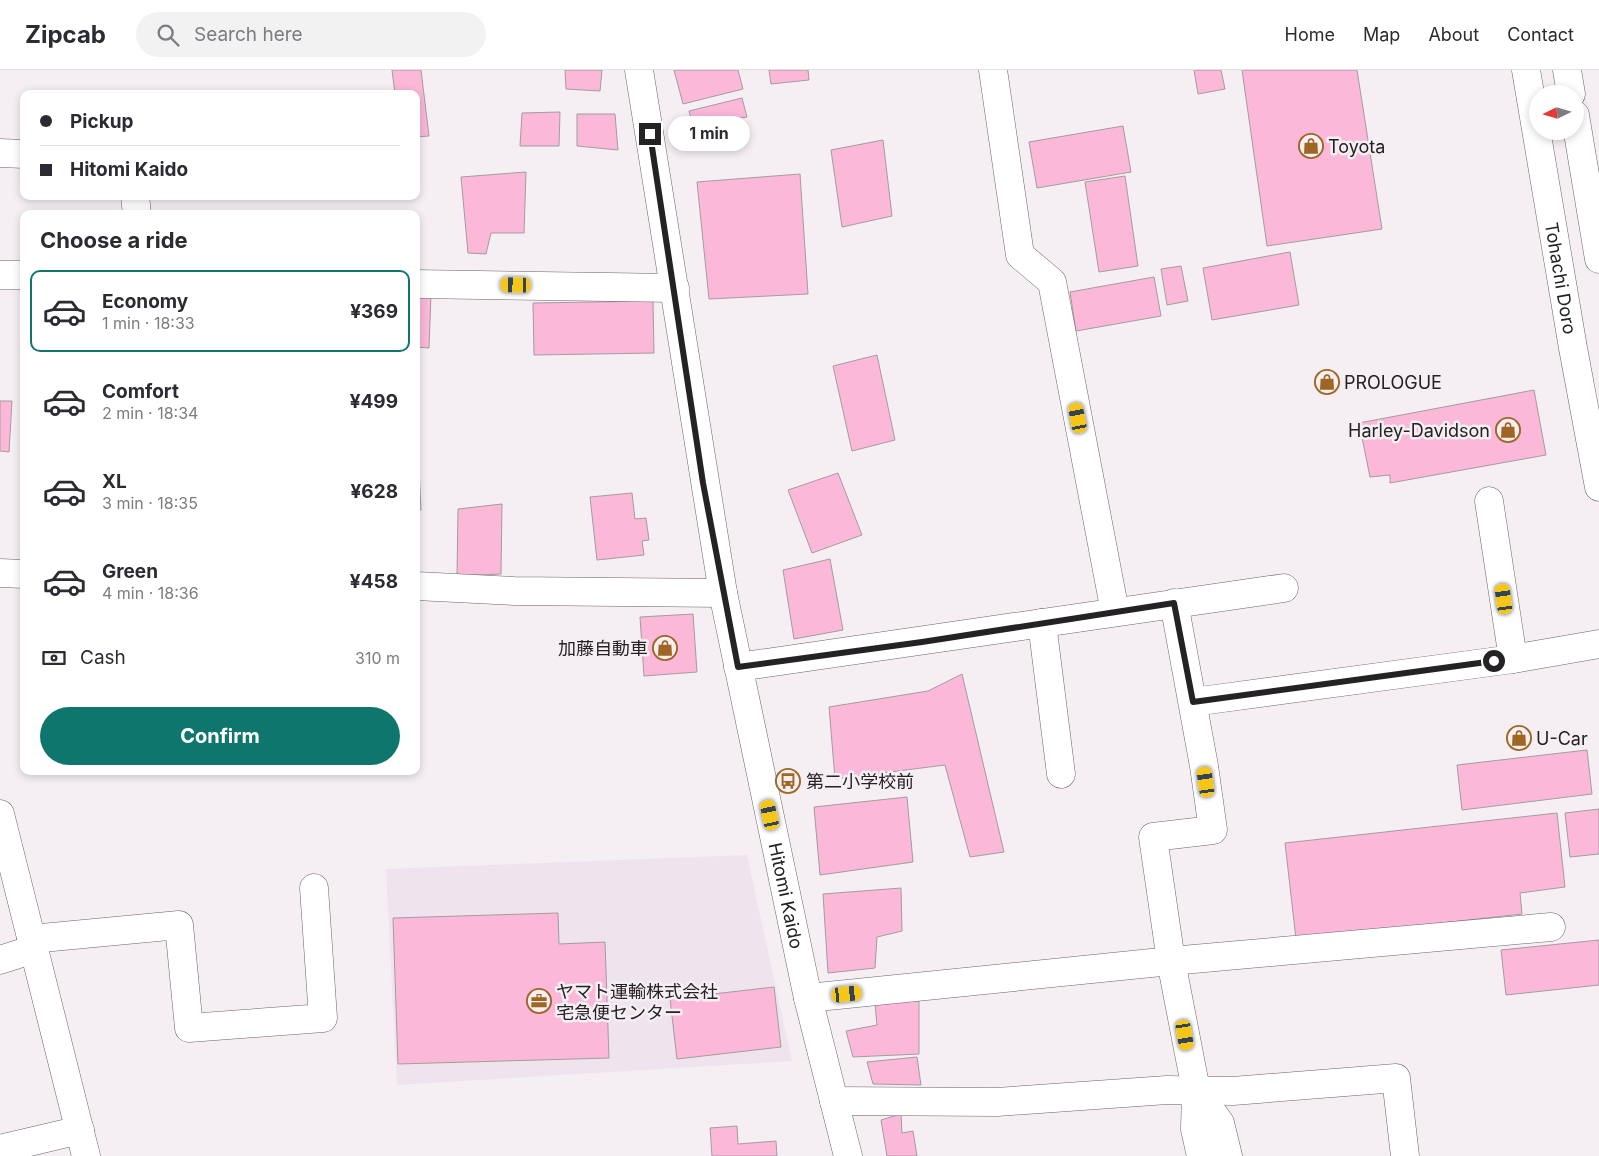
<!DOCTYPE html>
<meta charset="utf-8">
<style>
:root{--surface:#fff;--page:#f2f2f3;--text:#2b2b33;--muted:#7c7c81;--line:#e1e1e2;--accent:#0f766e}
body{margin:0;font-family:Inter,"Noto Sans JP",sans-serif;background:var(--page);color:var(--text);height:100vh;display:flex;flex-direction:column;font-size:19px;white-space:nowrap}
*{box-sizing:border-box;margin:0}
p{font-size:16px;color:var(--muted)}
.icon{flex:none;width:28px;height:28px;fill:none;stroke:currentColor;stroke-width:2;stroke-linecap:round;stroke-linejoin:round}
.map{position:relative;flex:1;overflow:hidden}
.panel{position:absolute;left:20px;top:140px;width:400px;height:565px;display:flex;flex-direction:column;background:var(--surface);border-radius:10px;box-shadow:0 2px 8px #0003}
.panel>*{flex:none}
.guide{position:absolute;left:20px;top:20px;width:400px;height:110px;border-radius:10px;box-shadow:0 2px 8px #0003;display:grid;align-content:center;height:110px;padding:0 20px;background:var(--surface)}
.needle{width:32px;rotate:265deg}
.tools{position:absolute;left:1529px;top:15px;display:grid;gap:10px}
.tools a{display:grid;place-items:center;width:55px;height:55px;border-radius:50%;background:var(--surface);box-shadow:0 2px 8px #0003;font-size:25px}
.end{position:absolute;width:22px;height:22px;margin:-11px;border:6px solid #242224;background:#fff;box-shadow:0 0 0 2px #fff}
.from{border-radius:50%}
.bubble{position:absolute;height:35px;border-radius:18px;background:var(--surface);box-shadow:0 2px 8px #0003;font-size:16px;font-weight:700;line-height:35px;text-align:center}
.car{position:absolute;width:15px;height:30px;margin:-15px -8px;border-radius:6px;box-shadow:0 0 4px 1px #0007;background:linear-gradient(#f5c518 24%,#345 0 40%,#f5c518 0 76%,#345 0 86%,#f5c518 0)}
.guide b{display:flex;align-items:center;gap:18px;height:48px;font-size:19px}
.guide b+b{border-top:1px solid var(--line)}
.guide i{width:12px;height:12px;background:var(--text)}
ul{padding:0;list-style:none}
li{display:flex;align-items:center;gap:15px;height:82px;margin:0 10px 8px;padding:0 10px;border:2px solid transparent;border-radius:10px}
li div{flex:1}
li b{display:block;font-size:19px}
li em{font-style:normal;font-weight:700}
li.active{border-color:var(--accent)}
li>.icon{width:45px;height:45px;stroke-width:1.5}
h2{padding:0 20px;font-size:22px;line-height:60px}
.pay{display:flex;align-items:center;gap:12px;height:55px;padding:0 20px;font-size:19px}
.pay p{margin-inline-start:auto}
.cta{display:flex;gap:10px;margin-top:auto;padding:10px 20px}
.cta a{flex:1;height:58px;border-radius:30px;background:var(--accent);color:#fff;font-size:20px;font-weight:700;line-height:58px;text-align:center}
header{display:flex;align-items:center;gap:30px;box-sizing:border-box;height:70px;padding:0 25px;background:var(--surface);border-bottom:1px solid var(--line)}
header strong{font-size:24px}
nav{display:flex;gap:28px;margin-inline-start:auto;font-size:18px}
.search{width:350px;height:45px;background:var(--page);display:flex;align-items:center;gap:12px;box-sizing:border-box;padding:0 18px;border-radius:28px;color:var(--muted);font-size:19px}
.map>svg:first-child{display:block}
.built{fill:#efe3ee}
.building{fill:#fbb8d8;stroke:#a39c9f}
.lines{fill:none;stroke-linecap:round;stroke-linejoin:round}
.minor-casing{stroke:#696469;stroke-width:29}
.major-casing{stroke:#696469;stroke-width:29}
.minor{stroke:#fff;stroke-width:28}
.major{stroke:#fff;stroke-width:28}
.route{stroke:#242224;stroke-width:6}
.labels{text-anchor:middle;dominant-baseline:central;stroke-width:5;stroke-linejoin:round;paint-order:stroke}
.poi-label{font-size:18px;fill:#242224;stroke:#f5eff4;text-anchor:start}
.street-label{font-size:18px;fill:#242224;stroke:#f5eff4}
</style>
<header>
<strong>Zipcab</strong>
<div class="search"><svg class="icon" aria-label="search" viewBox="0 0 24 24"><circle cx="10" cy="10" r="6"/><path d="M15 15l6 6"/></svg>Search here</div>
<nav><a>Home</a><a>Map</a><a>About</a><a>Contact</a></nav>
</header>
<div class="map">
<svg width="1599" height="1086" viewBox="0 0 1599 1086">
<rect width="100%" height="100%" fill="#f5eff4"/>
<path class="built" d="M 747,785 L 792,991 L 397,1015 L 386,799 Z"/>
<g class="building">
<path d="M 392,0 L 421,0 L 429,66 L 416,67 L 416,24 L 395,24 Z"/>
<path d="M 565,0 L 602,0 L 600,21 L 566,19 Z"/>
<path d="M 674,0 L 738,0 L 743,19 L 683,34 Z"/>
<path d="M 769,0 L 808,0 L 809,10 L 771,14 Z"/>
<path d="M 1194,0 L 1221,0 L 1225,19 L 1198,24 Z"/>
<path d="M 1242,0 L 1357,0 L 1382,159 L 1267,176 Z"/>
<path d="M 742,28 L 747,47 L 693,56 L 689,41 Z"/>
<path d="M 560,42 L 559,76 L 520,76 L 522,43 Z"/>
<path d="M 577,44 L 615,44 L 618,80 L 577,76 Z"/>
<path d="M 1123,56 L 1131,102 L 1037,118 L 1029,72 Z"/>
<path d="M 883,70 L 892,146 L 842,157 L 831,80 Z"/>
<path d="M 526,102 L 524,163 L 491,163 L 486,184 L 468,183 L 461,107 Z"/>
<path d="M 800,104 L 808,224 L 709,229 L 697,112 Z"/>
<path d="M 1125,106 L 1138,196 L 1099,202 L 1085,112 Z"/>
<path d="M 1290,182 L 1299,235 L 1212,250 L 1203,198 Z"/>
<path d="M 1181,196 L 1188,231 L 1167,235 L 1161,199 Z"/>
<path d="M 1154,207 L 1161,246 L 1076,261 L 1070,222 Z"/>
<path d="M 416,224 L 431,224 L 429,278 L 416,277 Z"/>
<path d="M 653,231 L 654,283 L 534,285 L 533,233 Z"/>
<path d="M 877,285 L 895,370 L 852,381 L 833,296 Z"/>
<path d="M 1534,320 L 1546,385 L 1390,413 L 1390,405 L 1370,407 L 1359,353 Z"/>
<path d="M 0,331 L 12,331 L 9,382 L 0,381 Z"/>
<path d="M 416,399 L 419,399 L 421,440 L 416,441 Z"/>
<path d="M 838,403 L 862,465 L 812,483 L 788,420 Z"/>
<path d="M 632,423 L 635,449 L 646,448 L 649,470 L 642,471 L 644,485 L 597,490 L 590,427 Z"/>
<path d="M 502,434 L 501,504 L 457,506 L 458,439 Z"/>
<path d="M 830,489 L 843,560 L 794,569 L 783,500 Z"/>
<path d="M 693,544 L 697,602 L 644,606 L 640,547 Z"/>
<path d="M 962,604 L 1004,782 L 970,787 L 945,695 L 835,709 L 829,637 L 928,621 Z"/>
<path d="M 1587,680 L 1592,724 L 1462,740 L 1457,695 Z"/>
<path d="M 907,727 L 913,792 L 820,805 L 814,737 Z"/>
<path d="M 1599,739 L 1599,784 L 1570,787 L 1565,743 Z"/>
<path d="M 1557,743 L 1565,817 L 1520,823 L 1522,844 L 1296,869 L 1285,773 Z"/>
<path d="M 901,818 L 902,861 L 877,867 L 875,898 L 828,903 L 823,824 Z"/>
<path d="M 558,843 L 559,874 L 605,872 L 609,988 L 398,994 L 393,848 Z"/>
<path d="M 1599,870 L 1599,915 L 1506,925 L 1501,880 Z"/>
<path d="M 774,917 L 781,977 L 677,989 L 670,929 Z"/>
<path d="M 919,923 L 919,984 L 853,987 L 846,961 L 877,955 L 875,934 Z"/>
<path d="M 917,987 L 921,1015 L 873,1014 L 867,992 Z"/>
<path d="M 901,1044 L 902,1063 L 913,1061 L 917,1086 L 887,1086 L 881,1050 Z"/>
<path d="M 737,1056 L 738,1074 L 776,1071 L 777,1086 L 712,1086 L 710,1058 Z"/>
</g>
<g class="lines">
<defs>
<g id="minor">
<path d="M 993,0 L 1020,185 L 1052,212 L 1115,542"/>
<path d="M 0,83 L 24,84"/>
<path d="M 135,126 L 137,144"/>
<path d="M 0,205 L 24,205"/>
<path d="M 416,214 L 675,218"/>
<path d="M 1489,431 L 1513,589"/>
<path d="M 0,503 L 24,504"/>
<path d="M 416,516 L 514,521 L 723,523"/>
<path d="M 1174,533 L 1204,696 L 1213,760 L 1153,767 L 1171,891 L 1196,1020 L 1195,1059 L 1201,1086"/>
<path d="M 1042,553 L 1061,704"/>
<path d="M 738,597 L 1284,518"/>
<path d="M 1193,632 L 1513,589 L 1599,574"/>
<path d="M 0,744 L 86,1086"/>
<path d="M 31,869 L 179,855 L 189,958 L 323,948 L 314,818"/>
<path d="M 0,890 L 34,879"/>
<path d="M 808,928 L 1171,891 L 1551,857"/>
<path d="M 1196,1020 L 1220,1053 L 1228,1086"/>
<path d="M 834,1031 L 997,1032 L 1167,1020 L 1233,1021 L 1396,1008 L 1405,1086"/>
<path d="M 0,1079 L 80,1060"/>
</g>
<g id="major">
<path id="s1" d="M 639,0 L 723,523 L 808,928 L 848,1086"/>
<path id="s2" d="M 1526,0 L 1573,278 L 1599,417"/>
<path d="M 1567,0 L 1571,24"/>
<path d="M 1575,45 L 1599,189"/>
</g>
</defs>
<use href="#minor" class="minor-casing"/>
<use href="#major" class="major-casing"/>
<use href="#minor" class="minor"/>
<use href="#major" class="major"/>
</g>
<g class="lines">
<path class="route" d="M 650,64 L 703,413 L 738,597 L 922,572 L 1174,533 L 1193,632 L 1494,591"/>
</g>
<defs>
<symbol id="shop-ring" viewBox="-11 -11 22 22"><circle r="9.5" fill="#f5eff4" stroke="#9e6622" stroke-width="1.5"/><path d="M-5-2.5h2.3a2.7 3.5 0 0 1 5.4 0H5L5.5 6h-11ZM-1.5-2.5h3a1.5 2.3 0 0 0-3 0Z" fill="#9e6622"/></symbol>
<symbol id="bus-ring" viewBox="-11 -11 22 22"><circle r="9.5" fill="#f5eff4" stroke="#9e6622" stroke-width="1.5"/><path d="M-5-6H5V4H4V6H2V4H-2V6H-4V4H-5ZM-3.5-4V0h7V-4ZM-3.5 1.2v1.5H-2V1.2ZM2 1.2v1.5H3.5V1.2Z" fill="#9e6622"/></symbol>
<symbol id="office-ring" viewBox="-11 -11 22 22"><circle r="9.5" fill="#f5eff4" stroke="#9e6622" stroke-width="1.5"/><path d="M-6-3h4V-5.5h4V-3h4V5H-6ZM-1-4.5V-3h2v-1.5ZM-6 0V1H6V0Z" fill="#9e6622"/></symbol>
</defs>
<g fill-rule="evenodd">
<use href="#shop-ring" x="1297" y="62" width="28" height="28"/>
<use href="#shop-ring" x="1313" y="298" width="28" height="28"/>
<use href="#shop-ring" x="1494" y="346" width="28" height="28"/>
<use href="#shop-ring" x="651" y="564" width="28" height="28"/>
<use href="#shop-ring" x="1505" y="654" width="28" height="28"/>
<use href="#bus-ring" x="774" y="697" width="28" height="28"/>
<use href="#office-ring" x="525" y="917" width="28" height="28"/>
</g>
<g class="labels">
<g class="poi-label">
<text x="1328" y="76">Toyota</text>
<text x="1344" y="312">PROLOGUE</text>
<text x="1490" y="360" text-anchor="end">Harley-Davidson</text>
<text x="648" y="578" text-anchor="end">加藤自動車</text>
<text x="1536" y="668">U-Car</text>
<text x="806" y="711">第二小学校前</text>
<text x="556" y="921">ヤマト運輸株式会社<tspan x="556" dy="21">宅急便センター</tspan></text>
</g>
<g class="street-label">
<text stroke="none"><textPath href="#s2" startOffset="211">Tohachi Doro</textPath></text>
<text stroke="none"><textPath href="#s1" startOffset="839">Hitomi Kaido</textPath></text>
</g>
</g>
</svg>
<div class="tools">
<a><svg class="needle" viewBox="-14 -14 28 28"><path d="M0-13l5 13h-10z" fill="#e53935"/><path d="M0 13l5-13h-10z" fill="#7c7c81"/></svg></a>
</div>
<i class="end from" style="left:1494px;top:591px"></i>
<i class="end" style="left:650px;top:64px"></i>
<div class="bubble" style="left:668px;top:46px;width:82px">1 min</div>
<i class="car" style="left:516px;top:215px;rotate:271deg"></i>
<i class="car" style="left:1078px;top:348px;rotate:349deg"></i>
<i class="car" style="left:1504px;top:529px;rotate:352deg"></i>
<i class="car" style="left:1206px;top:712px;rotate:352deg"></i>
<i class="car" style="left:770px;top:745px;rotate:348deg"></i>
<i class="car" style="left:847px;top:924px;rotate:84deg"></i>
<i class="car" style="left:1185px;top:965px;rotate:170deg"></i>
<div class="guide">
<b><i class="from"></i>Pickup</b>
<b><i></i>Hitomi Kaido</b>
</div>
<section class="panel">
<h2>Choose a ride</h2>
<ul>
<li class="active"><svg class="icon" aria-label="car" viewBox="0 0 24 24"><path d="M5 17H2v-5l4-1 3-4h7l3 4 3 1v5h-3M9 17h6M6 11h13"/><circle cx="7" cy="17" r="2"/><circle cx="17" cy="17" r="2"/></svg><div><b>Economy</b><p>1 min · 18:33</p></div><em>¥369</em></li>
<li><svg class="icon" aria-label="car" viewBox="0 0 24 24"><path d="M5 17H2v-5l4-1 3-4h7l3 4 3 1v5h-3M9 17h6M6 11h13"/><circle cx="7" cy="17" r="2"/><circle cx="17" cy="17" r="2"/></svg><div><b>Comfort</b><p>2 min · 18:34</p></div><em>¥499</em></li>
<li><svg class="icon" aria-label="car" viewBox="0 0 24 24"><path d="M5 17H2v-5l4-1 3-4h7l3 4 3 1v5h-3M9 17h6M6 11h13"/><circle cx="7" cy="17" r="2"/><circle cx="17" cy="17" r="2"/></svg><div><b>XL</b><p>3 min · 18:35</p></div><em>¥628</em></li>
<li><svg class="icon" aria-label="car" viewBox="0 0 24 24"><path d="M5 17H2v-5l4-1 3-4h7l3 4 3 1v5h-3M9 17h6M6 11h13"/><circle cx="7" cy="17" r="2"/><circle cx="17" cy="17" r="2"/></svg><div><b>Green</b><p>4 min · 18:36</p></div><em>¥458</em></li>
</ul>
<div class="pay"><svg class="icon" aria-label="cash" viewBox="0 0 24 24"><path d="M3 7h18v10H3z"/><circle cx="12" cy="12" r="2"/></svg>Cash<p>310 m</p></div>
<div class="cta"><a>Confirm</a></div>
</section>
</div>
